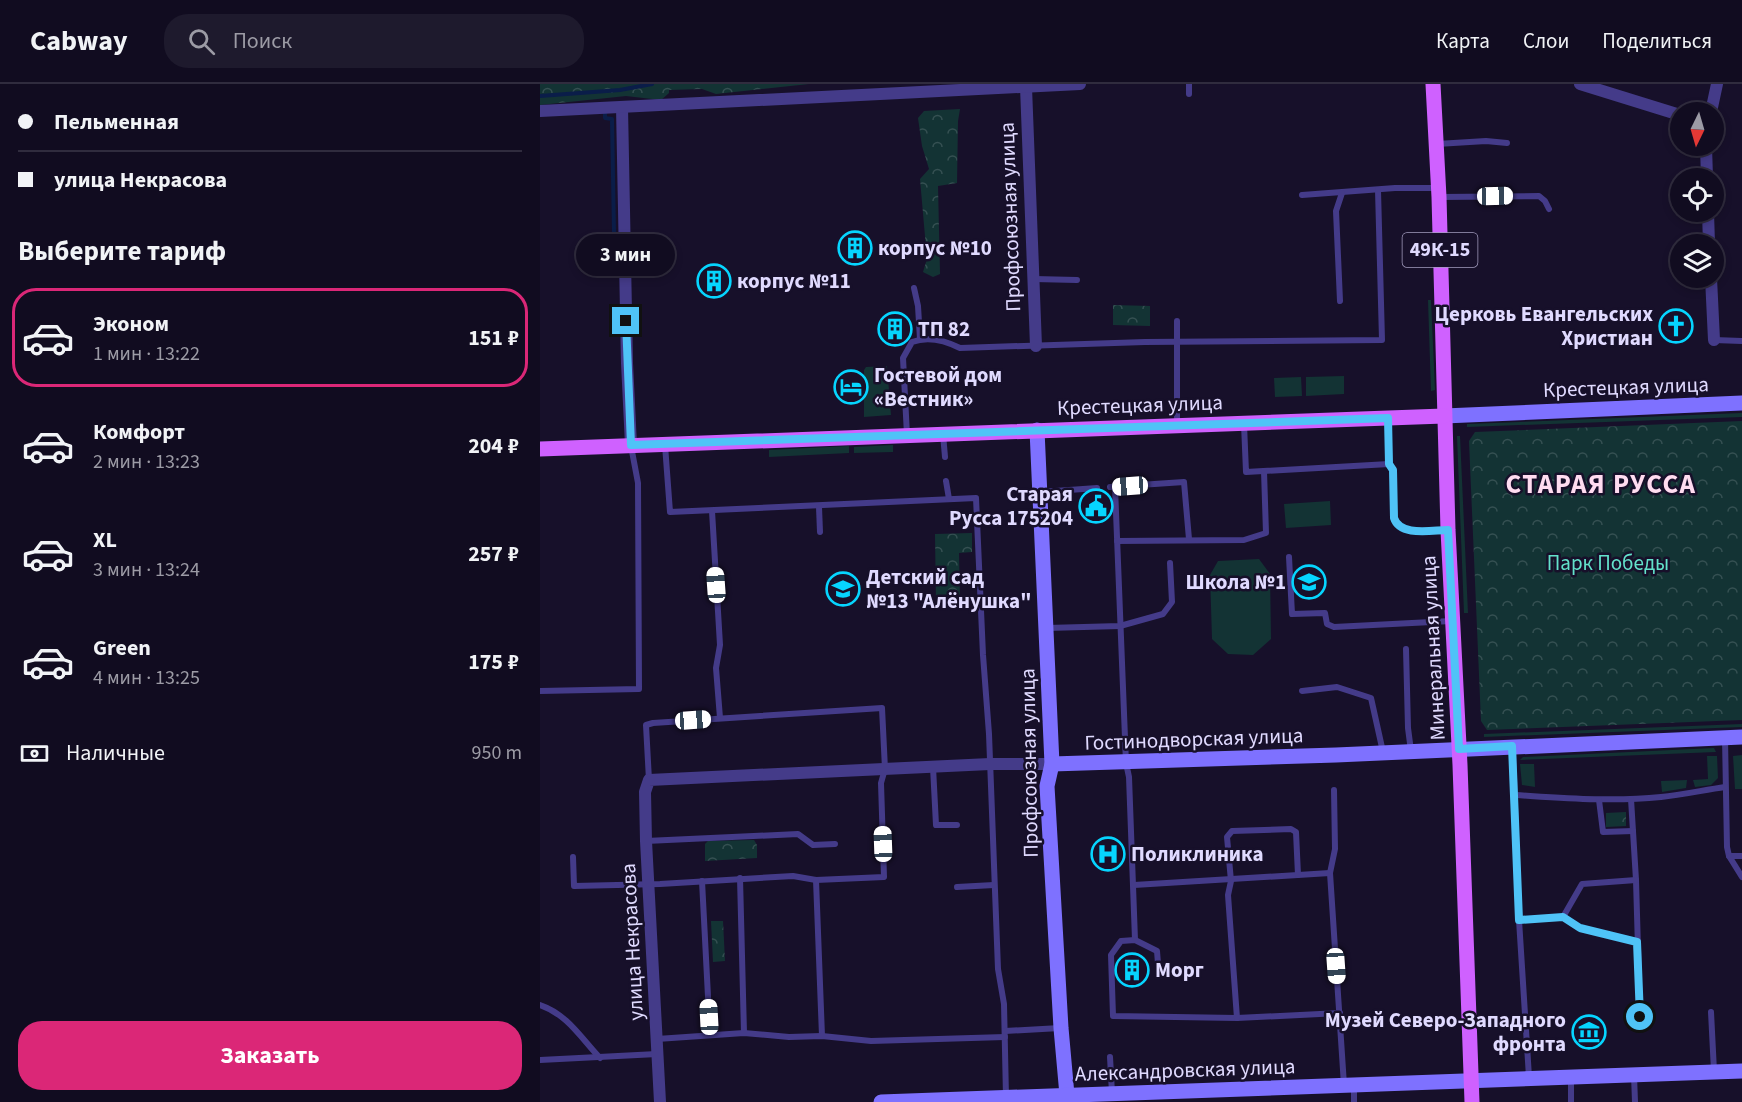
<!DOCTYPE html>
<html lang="ru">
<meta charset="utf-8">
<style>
:root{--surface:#110c20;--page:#1e1a2d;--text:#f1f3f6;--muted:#9c9ba5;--line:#302c3e;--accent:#db2777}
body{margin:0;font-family:"Source Sans 3",sans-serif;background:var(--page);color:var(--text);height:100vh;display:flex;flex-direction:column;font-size:22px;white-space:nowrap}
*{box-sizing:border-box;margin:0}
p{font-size:20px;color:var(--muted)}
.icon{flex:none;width:33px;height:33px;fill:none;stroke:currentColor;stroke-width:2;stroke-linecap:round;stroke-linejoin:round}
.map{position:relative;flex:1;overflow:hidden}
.details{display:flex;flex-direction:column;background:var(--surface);width:540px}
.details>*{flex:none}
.guide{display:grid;align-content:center;height:132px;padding:0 18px;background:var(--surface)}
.needle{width:39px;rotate:185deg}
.controls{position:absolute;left:1130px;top:18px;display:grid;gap:12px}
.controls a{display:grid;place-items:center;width:54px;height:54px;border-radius:50%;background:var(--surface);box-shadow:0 3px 9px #0003,0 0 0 2px var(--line);font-size:30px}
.end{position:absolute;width:27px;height:27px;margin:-14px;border:8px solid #4fc3f7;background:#111;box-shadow:0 0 0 3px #111}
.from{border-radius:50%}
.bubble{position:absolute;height:42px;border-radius:21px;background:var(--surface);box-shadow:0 3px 9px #0003,0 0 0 2px var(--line);font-size:20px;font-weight:700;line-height:42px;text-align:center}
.car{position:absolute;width:18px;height:36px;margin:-18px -9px;border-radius:8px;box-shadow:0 0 4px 2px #0007;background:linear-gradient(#fff 24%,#345 0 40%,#fff 0 76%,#345 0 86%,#fff 0)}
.guide b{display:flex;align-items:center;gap:21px;height:57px;font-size:22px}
.guide b+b{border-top:2px solid var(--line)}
.guide i{width:15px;height:15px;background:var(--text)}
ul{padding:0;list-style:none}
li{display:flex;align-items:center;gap:18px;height:99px;margin:0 12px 9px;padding:0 6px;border:3px solid transparent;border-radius:24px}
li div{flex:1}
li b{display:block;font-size:22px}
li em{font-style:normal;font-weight:700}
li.current{border-color:var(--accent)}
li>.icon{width:54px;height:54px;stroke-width:1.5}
h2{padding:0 18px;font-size:27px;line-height:72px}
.pay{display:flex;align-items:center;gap:15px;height:66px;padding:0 18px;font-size:22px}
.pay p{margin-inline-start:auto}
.primary-button{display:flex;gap:12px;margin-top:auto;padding:12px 18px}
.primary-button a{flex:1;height:69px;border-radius:24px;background:var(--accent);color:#fff;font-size:24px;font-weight:700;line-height:69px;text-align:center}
header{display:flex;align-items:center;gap:36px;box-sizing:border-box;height:84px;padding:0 30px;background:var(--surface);border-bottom:2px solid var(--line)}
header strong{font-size:28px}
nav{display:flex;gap:33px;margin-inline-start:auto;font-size:21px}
.search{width:420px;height:54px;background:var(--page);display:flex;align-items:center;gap:15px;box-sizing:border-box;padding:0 21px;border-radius:24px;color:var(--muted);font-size:22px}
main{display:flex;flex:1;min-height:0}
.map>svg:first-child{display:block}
.grass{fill:#133334}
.forest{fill:url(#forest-crowns)}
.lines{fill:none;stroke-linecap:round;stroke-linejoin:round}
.stream{stroke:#0a1d49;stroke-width:4}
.lane{stroke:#443b89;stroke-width:6}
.street{stroke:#443b89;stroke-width:12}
.secondary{stroke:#7e71ff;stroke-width:15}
.primary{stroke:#cf61ff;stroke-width:15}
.route{stroke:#4fc3f7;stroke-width:8}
.labels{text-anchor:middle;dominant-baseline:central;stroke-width:5;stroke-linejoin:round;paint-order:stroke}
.shield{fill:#17102a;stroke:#a49dbf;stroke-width:1.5}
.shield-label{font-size:20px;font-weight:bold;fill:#e0daff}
.street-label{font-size:21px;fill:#e0daff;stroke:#17102a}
.poi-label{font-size:21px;font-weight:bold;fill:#e0daff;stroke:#17102a;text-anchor:start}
.park-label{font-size:21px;fill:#63e2cb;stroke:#17102a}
.district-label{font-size:27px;font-weight:bold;letter-spacing:1.5px;fill:#ffdcf0;stroke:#17102a}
</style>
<header>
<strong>Cabway</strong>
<div class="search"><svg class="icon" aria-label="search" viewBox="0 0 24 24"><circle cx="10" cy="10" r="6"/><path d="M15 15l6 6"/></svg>Поиск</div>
<nav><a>Карта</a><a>Слои</a><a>Поделиться</a></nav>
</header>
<main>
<section class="details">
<div class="guide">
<b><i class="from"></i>Пельменная</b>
<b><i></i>улица Некрасова</b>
</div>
<h2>Выберите тариф</h2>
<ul>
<li class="current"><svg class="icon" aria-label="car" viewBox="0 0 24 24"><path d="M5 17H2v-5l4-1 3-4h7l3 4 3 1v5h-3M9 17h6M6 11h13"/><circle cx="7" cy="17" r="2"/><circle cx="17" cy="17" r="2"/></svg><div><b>Эконом</b><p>1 мин · 13:22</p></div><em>151 ₽</em></li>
<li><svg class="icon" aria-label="car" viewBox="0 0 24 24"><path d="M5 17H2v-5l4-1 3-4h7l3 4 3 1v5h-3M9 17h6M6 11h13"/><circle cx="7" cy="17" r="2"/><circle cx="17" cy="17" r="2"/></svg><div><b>Комфорт</b><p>2 мин · 13:23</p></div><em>204 ₽</em></li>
<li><svg class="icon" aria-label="car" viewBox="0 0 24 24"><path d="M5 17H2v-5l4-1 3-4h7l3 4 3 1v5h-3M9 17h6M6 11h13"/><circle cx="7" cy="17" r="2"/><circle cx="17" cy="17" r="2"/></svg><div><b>XL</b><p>3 мин · 13:24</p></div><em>257 ₽</em></li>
<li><svg class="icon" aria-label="car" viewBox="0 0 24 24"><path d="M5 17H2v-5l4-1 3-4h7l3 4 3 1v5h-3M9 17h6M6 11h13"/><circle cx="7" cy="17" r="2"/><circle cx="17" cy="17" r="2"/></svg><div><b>Green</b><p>4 мин · 13:25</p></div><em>175 ₽</em></li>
</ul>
<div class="pay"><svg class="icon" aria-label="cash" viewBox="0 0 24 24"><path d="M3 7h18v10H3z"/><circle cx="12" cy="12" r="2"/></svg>Наличные<p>950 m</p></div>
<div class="primary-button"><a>Заказать</a></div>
</section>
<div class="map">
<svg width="1202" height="1018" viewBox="0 0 1202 1018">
<defs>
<pattern id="forest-crowns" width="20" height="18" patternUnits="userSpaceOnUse" patternTransform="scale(1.5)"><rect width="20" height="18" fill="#133334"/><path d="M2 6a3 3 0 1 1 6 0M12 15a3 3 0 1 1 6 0" fill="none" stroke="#355052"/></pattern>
</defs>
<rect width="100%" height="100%" fill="#17102a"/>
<g class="grass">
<path d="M 888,216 L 891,216 L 895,306 L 891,307 Z"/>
<path d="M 347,282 L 351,331 L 324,333 L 324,286 L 326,283 Z"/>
<path d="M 804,292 L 804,310 L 766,312 L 766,293 Z"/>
<path d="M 761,293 L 762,312 L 735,313 L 734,294 Z"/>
<path d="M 1202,329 L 1202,333 L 927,343 L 927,340 Z"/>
<path d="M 917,352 L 920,352 L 928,529 L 924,529 Z"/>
<path d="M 353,361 L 353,368 L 314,369 L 314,363 Z"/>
<path d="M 309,362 L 309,369 L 229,373 L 229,366 Z"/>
<path d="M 790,417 L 791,441 L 746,444 L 744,420 Z"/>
<path d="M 719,475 L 730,490 L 731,555 L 713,571 L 688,570 L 672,555 L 670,491 L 678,477 Z"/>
<path d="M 1202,640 L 1202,643 L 944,653 L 944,650 Z"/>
<path d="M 1174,664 L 1176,668 L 980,676 L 983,673 Z"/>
<path d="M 1202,671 L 1202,705 L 1195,705 L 1193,672 Z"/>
<path d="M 1167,672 L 1177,672 L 1178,694 L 1171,701 L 1155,703 L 1153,696 L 1168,695 Z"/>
<path d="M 980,680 L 994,680 L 995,703 L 982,701 Z"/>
<path d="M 1147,696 L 1146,704 L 1122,708 L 1121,697 Z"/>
</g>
<g class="forest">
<path d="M 0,0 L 269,0 L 176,10 L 162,5 L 129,6 L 129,9 L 121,16 L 86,12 L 0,21 Z"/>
<path d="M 420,25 L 418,37 L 417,99 L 398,102 L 400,190 L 393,193 L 383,188 L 387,175 L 380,95 L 389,85 L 382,62 L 378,34 L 384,27 Z"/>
<path d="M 573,221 L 610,222 L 610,242 L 573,241 Z"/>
<path d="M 1202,337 L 1202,636 L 947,646 L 941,637 L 929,357 L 935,348 Z"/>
<path d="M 432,449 L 432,468 L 419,469 L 420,518 L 396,519 L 395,450 Z"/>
<path d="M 1086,728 L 1086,742 L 1066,743 L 1066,729 Z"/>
<path d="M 214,756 L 217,761 L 217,774 L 165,777 L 165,760 L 168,757 Z"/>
<path d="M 171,837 L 183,837 L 185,877 L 173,878 Z"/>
</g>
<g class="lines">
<g class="stream">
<path d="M 0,12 L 80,6 L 112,0"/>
<path d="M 65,30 L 65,34 L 72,35 L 74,149 L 77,181"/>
</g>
<g class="lane">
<path d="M 649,0 L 649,10"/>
<path d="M 897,60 L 946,57 L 967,59"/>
<path d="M 762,111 L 855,104 L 899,104"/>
<path d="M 900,113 L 999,112 L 1005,117 L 1009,125"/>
<path d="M 494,195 L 537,196"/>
<path d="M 374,204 L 378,222 L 380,255"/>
<path d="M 800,217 L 796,127 L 802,109"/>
<path d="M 1174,256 L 1202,257"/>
<path d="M 848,334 L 849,380 L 853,386 L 854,434 C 860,453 891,446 907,446"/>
<path d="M 637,340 L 637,237"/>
<path d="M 704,340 L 706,388 L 849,380"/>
<path d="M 403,350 L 405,373"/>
<path d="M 367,351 L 363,274 L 372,258 C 388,252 404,256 420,264 L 605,258 L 842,256 L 838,106"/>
<path d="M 125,361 L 130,428 L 436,414 L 443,571 L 449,650 L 458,885 L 464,920 L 466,1013"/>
<path d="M 406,397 L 409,415"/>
<path d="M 570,403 L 644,398 L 649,455"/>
<path d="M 575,403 L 586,679 L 589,693 L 595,856"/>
<path d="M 501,408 L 557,404"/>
<path d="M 279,423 L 280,448"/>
<path d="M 172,427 L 180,561 L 176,584 L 180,634"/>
<path d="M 577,457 L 704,456 L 726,449 L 724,387"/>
<path d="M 749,473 L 752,530 L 785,529 L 787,540 L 794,543 L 911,537"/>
<path d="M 507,544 L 580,542 L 623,530 L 632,518 L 630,479"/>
<path d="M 866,565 L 868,644 L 871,667"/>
<path d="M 0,607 L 99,605 L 98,399 L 91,362"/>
<path d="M 762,607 L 797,603 L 831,614 L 843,668"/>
<path d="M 1185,654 L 1187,763 L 1189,772 L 1202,793"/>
<path d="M 973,665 L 979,836 L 989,993"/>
<path d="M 393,683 L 396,741 L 417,741"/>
<path d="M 794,706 L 795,765 L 790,789 L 804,1001"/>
<path d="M 976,711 C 1024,714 1072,718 1121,713 C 1142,711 1164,706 1185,703"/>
<path d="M 1091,715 L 1096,796 L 1100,933"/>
<path d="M 1059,716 L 1063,748 L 1093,747"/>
<path d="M 106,757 L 258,750 L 273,761 L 295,760"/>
<path d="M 1189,772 L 1202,772"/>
<path d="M 33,773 L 34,802 L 120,800 L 253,792 L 276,796 L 344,793 L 341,699 L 345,685 L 342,624 L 113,639 L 106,641 L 109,696"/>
<path d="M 200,794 L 204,949"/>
<path d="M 276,796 L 282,952"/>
<path d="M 162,797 L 170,951"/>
<path d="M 594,801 L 790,789"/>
<path d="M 417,803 L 454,801"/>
<path d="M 1023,833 L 1042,800 L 1096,796"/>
<path d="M 979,836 L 1023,833 L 1040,844 L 1097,858"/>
<path d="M 619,892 L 617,867 L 595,856 L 581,857 L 571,871 L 573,932 L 697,934 L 800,929"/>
<path d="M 0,921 C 27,930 41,954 60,974"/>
<path d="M 1171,928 L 1174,987"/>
<path d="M 697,934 L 688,811 L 691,797 L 687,753 L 692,747 L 751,745 L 756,748 L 758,791"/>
<path d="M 465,947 L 520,944"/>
<path d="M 117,955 L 204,949 L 249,953 L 282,952 L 331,957 L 465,953"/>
<path d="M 570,973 L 572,1009"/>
<path d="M 0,976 L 117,970"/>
<path d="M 1094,991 L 1095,1018"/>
<path d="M 1031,993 L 1031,1018"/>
<path d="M 814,1001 L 814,1018"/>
</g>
<g class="street">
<path d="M 1040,0 L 1140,31"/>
<path d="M 486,3 L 496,262"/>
<path d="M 82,23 L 87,279 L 91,361"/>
<path d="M 0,27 L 540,0"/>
<path d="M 1171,28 L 1177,0"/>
<path d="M 1166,62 L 1167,94"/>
<path d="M 1168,128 L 1169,160"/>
<path d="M 1171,194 L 1174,256"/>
<path d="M 120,1018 L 106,757 L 105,708 L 109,696 L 450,680 L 512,680"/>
</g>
<g class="secondary">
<path d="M 904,332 L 1202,319"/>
<path d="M 497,346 L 512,680 L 507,702 L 521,944 L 527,1011"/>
<path d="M 512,680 L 796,671 L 1202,653"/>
<path d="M 341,1018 L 1202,987"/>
</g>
<g class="primary">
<path d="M 893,0 L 899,113 L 908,446 L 920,681 L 932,1018"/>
<path d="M 0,365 L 904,332"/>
</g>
</g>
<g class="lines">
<path class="route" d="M 86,237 L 91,361 L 848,334 L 849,380 L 853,386 L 854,434 C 860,453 892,446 908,446 L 919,665 L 972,662 L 979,836 L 1023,833 L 1040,844 L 1097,858 L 1100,933"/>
</g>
<defs>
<symbol id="building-ring" viewBox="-11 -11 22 22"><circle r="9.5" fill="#17102a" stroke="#06d5ff" stroke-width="1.5"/><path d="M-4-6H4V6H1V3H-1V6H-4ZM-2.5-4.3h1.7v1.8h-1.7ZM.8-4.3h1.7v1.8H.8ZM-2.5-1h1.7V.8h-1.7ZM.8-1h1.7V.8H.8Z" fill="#06d5ff"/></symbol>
<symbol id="church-ring" viewBox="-11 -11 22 22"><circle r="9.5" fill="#17102a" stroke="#06d5ff" stroke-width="1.5"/><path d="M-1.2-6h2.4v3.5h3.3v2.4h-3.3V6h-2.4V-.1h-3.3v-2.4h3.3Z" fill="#06d5ff"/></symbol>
<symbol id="hotel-ring" viewBox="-11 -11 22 22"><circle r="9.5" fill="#17102a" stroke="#06d5ff" stroke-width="1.5"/><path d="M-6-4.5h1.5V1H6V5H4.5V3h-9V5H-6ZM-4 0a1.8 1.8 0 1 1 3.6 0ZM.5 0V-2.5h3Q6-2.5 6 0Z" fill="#06d5ff"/></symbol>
<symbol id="civic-ring" viewBox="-11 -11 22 22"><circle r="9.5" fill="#17102a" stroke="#06d5ff" stroke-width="1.5"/><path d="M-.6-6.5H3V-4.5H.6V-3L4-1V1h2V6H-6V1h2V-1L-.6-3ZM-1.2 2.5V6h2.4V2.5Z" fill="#06d5ff"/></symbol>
<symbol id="school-ring" viewBox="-11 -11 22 22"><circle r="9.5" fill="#17102a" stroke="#06d5ff" stroke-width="1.5"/><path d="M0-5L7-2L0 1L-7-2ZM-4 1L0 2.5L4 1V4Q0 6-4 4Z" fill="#06d5ff"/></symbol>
<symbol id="hospital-ring" viewBox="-11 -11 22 22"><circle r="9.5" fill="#17102a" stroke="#06d5ff" stroke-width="1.5"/><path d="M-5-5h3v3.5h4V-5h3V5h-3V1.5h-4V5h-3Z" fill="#06d5ff"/></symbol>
<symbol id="museum-ring" viewBox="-11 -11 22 22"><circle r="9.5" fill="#17102a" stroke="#06d5ff" stroke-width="1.5"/><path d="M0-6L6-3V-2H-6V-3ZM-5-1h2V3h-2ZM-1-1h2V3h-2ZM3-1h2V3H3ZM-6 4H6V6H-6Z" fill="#06d5ff"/></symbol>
</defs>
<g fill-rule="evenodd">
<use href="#building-ring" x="296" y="145" width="38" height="38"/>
<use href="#building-ring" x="155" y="178" width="38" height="38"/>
<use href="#church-ring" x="1117" y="223" width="38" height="38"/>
<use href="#building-ring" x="336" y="226" width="38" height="38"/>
<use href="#hotel-ring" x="292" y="284" width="38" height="38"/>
<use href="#civic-ring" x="537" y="403" width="38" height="38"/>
<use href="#school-ring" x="750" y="479" width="38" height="38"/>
<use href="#school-ring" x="284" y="486" width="38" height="38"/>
<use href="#hospital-ring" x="549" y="751" width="38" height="38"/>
<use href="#building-ring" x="573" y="867" width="38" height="38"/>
<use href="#museum-ring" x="1030" y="929" width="38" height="38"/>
</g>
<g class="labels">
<rect class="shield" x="862.5" y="149" width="75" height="34" rx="4.5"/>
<g class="shield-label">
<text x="900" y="166">49К-15</text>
</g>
<g class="street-label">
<text transform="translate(470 133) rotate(-92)">Профсоюзная улица</text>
<text transform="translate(1086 303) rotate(-2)">Крестецкая улица</text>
<text transform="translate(600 321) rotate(-2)">Крестецкая улица</text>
<text transform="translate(893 564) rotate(-93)">Минеральная улица</text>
<text transform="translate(654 655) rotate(-2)">Гостинодворская улица</text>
<text transform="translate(489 679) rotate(-91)">Профсоюзная улица</text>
<text transform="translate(92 858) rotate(-93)">улица Некрасова</text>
<text transform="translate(645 986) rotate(-2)">Александровская улица</text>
</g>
<g class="poi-label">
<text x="338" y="164">корпус №10</text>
<text x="197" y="197">корпус №11</text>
<text x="1113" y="230" text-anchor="end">Церковь Евангельских<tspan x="1113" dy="24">Христиан</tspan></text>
<text x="378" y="245">ТП 82</text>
<text x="334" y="291">Гостевой дом<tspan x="334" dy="24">«Вестник»</tspan></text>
<text x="533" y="410" text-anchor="end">Старая<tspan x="533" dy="24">Русса 175204</tspan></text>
<text x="326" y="493">Детский сад<tspan x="326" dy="24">№13 "Алёнушка"</tspan></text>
<text x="746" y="498" text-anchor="end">Школа №1</text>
<text x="591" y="770">Поликлиника</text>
<text x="615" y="886">Морг</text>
<text x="1026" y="936" text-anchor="end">Музей Северо-Западного<tspan x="1026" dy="24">фронта</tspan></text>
</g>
<g class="park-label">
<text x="1068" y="479">Парк Победы</text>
</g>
<g class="district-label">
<text x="1061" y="400">СТАРАЯ РУССА</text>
</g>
</g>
</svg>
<div class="controls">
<a><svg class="needle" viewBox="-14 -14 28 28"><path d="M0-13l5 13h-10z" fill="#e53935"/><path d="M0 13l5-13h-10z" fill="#9c9ba5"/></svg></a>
<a><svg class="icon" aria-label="locate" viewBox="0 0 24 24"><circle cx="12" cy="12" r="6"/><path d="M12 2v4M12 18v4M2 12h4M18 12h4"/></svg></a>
<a><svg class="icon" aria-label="layers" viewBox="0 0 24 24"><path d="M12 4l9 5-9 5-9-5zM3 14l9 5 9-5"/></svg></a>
</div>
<i class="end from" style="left:1100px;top:933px"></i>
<i class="end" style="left:86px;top:237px"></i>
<div class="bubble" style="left:36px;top:150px;width:99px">3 мин</div>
<i class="car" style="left:955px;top:112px;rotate:89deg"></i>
<i class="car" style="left:590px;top:402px;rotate:266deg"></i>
<i class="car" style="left:176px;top:501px;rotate:356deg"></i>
<i class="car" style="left:153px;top:636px;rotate:86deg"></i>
<i class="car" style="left:343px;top:760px;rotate:358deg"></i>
<i class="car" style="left:796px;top:882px;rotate:176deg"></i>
<i class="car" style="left:169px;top:933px;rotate:357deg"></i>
</div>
</main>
